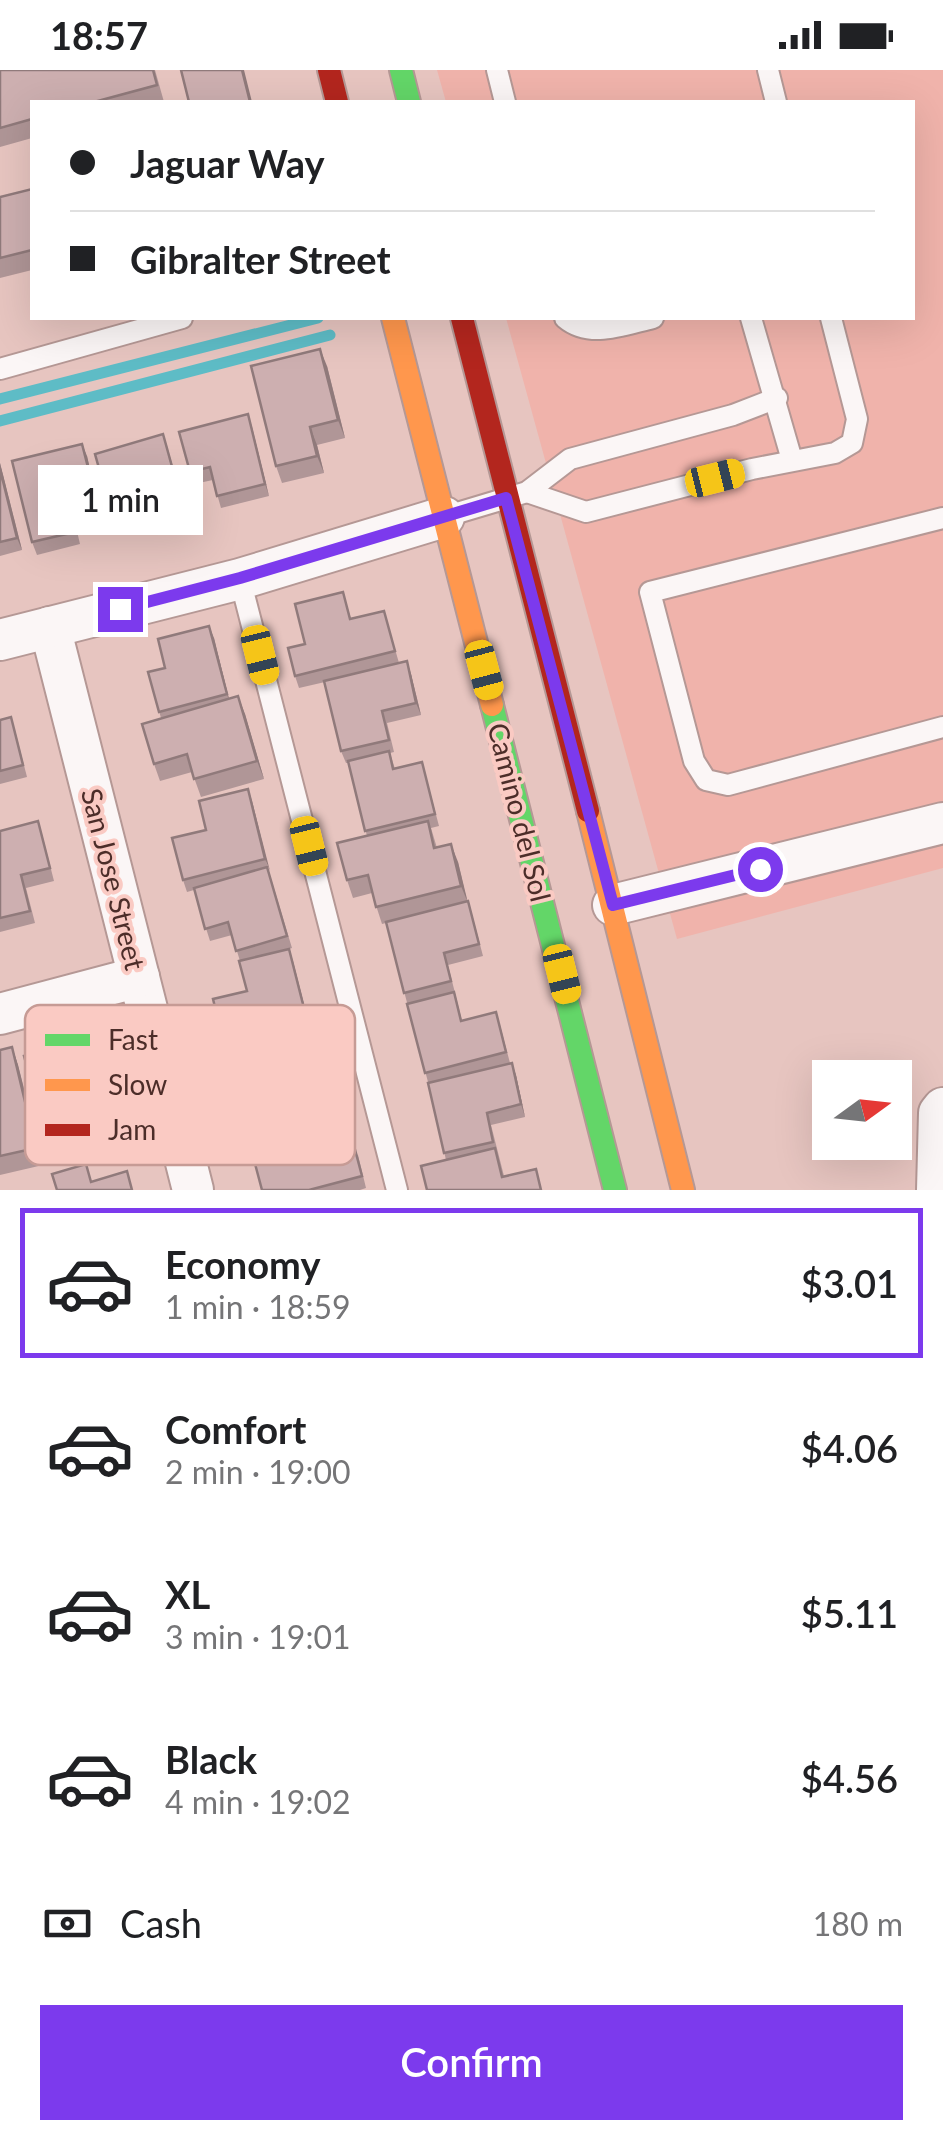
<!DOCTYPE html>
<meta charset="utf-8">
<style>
:root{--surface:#fff;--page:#f6f6f6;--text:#202124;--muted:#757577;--line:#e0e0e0;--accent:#7c3aed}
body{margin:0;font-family:Lato,sans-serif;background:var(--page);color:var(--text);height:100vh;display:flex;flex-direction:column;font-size:38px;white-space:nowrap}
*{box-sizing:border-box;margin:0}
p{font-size:32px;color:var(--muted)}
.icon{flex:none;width:55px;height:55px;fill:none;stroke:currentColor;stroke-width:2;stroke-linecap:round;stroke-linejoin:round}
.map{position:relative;height:1120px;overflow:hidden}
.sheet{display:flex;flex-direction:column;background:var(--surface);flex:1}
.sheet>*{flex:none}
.guide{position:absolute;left:30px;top:30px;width:885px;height:220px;border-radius:0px;box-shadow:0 10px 40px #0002;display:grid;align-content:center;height:220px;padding:0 40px;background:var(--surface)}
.needle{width:65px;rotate:75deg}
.buttons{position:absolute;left:812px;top:990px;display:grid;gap:20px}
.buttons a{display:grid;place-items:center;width:100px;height:100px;border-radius:0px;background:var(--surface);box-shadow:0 10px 40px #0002;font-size:50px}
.end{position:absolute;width:45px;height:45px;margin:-22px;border:12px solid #7c3aed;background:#fff;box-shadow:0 0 0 5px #fff}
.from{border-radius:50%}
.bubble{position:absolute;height:70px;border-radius:0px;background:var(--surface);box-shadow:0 10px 40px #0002;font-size:32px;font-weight:600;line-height:70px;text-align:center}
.car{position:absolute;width:30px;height:60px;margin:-30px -15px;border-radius:12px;box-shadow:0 0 8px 2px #0007;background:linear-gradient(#f5c518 24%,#345 0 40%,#f5c518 0 76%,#345 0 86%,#f5c518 0)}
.guide b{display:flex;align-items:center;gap:35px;height:95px;font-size:38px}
.guide b+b{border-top:2px solid var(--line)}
.guide i{width:25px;height:25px;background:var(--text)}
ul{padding:18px 0 0;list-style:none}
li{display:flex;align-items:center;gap:30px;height:150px;margin:0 20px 15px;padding:0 20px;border:5px solid transparent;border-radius:0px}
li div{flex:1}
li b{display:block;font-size:38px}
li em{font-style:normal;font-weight:600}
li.on{border-color:var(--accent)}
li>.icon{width:90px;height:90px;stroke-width:1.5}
.pay{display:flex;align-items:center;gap:25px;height:110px;padding:0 40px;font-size:38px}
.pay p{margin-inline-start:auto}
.cta{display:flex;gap:20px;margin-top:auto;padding:20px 40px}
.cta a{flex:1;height:115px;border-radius:0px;background:var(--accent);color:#fff;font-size:40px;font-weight:600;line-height:115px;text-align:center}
.status{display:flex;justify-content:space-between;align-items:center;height:70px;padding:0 50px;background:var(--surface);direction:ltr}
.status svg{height:28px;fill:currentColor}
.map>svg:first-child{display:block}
.built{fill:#f0b3ab}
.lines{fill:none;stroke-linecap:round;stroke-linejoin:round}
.stream{stroke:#5ebcc6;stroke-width:11}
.lane-casing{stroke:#b59895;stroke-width:24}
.street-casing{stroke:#b59895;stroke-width:44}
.fast-casing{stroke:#b59895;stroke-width:26}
.slow-casing{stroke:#b59895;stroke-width:26}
.jam-casing{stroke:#b59895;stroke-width:26}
.lane{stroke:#fbf6f6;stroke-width:20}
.street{stroke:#fbf6f6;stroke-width:40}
.fast{stroke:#63d668;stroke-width:22}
.slow{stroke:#ff974d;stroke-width:22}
.jam{stroke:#b3261e;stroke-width:22}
.wall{fill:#b09697}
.shaded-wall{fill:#907a7b}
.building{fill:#cdafb0;stroke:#907a7b;stroke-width:2.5}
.route{stroke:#7c3aed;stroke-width:12}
.labels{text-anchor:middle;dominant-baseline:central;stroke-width:8;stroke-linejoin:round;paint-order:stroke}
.street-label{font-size:28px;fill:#4c2d29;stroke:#facac3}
.key{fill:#facac3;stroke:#c69b95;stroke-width:2.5}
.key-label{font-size:28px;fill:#4c2d29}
</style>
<div class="status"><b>18:57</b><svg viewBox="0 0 49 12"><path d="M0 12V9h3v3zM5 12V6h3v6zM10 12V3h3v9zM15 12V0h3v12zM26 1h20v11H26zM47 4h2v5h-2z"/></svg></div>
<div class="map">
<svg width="943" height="1120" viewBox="0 0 943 1120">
<rect width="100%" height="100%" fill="#e7c5c0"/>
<path class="built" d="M 437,0 L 943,0 L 943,798 L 677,869 L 506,248 L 912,248 L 912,32 L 446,32 Z"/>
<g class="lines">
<g class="stream">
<path d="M 0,329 L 318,248"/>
<path d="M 0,351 L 330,265"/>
</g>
<defs>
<g id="lane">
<path d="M 497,0 L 505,32"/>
<path d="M 768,0 L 776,32"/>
<path d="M 565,248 C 590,269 623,255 653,248"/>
<path d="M 751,248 L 792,390"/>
<path d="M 0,299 L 182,248"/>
<path d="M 527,422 L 586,442 L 752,399 L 835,383 L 852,373 L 857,349 L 831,248"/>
<path d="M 447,446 L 527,422 L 570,389 L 733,345 L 777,328"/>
<path d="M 943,448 L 650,522 L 694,691 L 706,710 L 728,715 L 943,657"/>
<path d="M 240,509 L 397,1120"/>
</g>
<g id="street">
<path d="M 50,557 L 193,1120"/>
<path d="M 0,570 L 240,509 L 444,447"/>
<path d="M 613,835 L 943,753"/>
<path d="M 0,944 L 139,907"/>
<path d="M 937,1120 L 939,1043 L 943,1038"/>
</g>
<g id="fast">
<path d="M 401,0 L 409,32"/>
<path d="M 492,635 L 615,1120"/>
</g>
<g id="slow">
<path d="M 393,248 L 492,635"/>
<path d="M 588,741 L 683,1120"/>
</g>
<g id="jam">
<path d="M 329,0 L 337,32"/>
<path d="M 462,248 L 588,741"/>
</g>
</defs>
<use href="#lane" class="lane-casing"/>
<use href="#street" class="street-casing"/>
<use href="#fast" class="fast-casing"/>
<use href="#slow" class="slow-casing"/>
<use href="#jam" class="jam-casing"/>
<use href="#lane" class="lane"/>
<use href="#street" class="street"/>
<use href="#fast" class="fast"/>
<use href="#slow" class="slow"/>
<use href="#jam" class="jam"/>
</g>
<g class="wall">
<path d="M 0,0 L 155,0 L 164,32 L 32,32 L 32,68 L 0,77 Z"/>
<path d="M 32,119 L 32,200 L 0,208 L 0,127 Z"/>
<path d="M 327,296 L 345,368 L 317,375 L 324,403 L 282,413 L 276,396 Z"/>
<path d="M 248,344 L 269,426 L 221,438 L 213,410 L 194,414 L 190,402 Z"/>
<path d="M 167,376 L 187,446 L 135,460 L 126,432 L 111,435 L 106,423 Z"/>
<path d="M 87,386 L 98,434 L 72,440 L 80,474 L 37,485 L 32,472 Z"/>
<path d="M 0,393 L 22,480 L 0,486 Z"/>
<path d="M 343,522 L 351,549 L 384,541 L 399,593 L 411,604 L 421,645 L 387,653 L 394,682 L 390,683 L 395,699 L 422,692 L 439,756 L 431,758 L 437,778 L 458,792 L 467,831 L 472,844 L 483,886 L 448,895 L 462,951 L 500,955 L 510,993 L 516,1005 L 525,1047 L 491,1055 L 504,1106 L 543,1120 L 446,1090 L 428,1012 L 386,853 L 382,854 L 372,823 L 353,828 L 347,810 L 367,766 L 348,693 L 346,693 L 341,681 L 325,612 L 299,618 L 295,606 L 305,574 Z"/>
<path d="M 214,568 L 229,629 L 245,644 L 264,709 L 201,727 L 192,702 L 160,711 L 154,694 L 161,648 L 148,602 L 165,598 Z"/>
<path d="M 0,650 L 15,660 L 27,707 L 0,714 Z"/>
<path d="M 248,719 L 269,802 L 292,878 L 289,879 L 309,953 L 326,949 L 332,966 L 343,1010 L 325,1014 L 332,1041 L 257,1060 L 250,1043 L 235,981 L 228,983 L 223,970 L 247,921 L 240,891 L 232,865 L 210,871 L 194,820 L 187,822 L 183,810 L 206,760 Z"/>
<path d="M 0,761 L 42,764 L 54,811 L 26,818 L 35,853 L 0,862 Z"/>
<path d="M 12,977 L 18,995 L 43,1095 L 0,1105 L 0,980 Z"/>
<path d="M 70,987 L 76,1010 L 103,1003 L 120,1062 L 85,1071 L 89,1084 L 53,1093 L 49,1081 Z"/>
<path d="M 330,1042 L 340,1076 L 358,1085 L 366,1118 L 360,1120 L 262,1120 L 289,1081 Z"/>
</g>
<g class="shaded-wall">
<path d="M 242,0 L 244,0 L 252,32 L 250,32 Z"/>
<path d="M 320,279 L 327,296 L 345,368 L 338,350 Z"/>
<path d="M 248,344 L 252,357 L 269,426 L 265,414 Z"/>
<path d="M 310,357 L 317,375 L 324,403 L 317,386 Z"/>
<path d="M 82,374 L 87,386 L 98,434 L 94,421 Z"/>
<path d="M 0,393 L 22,480 L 17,468 L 0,399 Z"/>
<path d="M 209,556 L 214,568 L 231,637 L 227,624 Z"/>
<path d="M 407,591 L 411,604 L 421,645 L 416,633 Z"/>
<path d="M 238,626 L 245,644 L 264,709 L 257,691 Z"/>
<path d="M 248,719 L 252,731 L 270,801 L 265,789 Z"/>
<path d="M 451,774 L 458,792 L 468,833 L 461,816 Z"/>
<path d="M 289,879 L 293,891 L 311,962 L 307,950 Z"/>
<path d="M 326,949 L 332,966 L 343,1010 L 337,992 Z"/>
<path d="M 12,977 L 18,995 L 43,1095 L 36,1078 Z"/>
<path d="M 512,993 L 516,1005 L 525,1047 L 521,1034 Z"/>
<path d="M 318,996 L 325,1014 L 332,1041 L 325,1024 Z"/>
</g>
<g class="building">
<path d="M 0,0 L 153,0 L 157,15 L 94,32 L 32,32 L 32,49 L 0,58 Z"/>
<path d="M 181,0 L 242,0 L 250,32 L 189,32 Z"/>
<path d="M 32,119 L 32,180 L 0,188 L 0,127 Z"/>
<path d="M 320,279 L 338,350 L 310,357 L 317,386 L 276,396 L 251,296 Z"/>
<path d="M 248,344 L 265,414 L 217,426 L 210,397 L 190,402 L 179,362 Z"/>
<path d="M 163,364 L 182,433 L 131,448 L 122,419 L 106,423 L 95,384 Z"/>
<path d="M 82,374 L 94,421 L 67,428 L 75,462 L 32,472 L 12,391 Z"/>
<path d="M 0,399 L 17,468 L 0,472 Z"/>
<path d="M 343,522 L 350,549 L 384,541 L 395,581 L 295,606 L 288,578 L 305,574 L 295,534 Z"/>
<path d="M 209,556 L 227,624 L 159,642 L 148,602 L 165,598 L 158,569 Z"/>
<path d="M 407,591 L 416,633 L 382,641 L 389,670 L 341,681 L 324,611 Z"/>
<path d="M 238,626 L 257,691 L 194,709 L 187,684 L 154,694 L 142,654 Z"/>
<path d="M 11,647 L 23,695 L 0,701 L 0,650 Z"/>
<path d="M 389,681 L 393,699 L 422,692 L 435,744 L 365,761 L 348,691 Z"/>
<path d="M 248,719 L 265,789 L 183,810 L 172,768 L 206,760 L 199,731 Z"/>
<path d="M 38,751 L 50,798 L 21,805 L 30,841 L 0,848 L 0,761 Z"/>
<path d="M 428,751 L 434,778 L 451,774 L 461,816 L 376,837 L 368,805 L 347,810 L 337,773 Z"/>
<path d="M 267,797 L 287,866 L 236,881 L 228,852 L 205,859 L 194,818 Z"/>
<path d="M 468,831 L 479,874 L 444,883 L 451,911 L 404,923 L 386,852 Z"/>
<path d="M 289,879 L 307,950 L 223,970 L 213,929 L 247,921 L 239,891 Z"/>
<path d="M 454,922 L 461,951 L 496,942 L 506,982 L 425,1003 L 407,934 Z"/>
<path d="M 66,975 L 74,1010 L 103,1003 L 115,1049 L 81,1059 L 84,1072 L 49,1081 L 24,986 Z"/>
<path d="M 12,977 L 36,1078 L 0,1086 L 0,980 Z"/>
<path d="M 512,993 L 521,1034 L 487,1043 L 493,1072 L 444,1083 L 428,1013 Z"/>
<path d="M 330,1042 L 339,1076 L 353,1072 L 362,1106 L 309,1120 L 262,1120 L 254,1090 L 289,1081 L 282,1055 Z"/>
<path d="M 495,1078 L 502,1107 L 536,1099 L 541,1120 L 427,1120 L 421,1096 Z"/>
<path d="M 86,1094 L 91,1112 L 127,1101 L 132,1120 L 57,1120 L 52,1104 Z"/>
</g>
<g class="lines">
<path class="route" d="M 120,539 L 240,508 L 506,428 L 613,835 L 760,799"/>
</g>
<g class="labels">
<g class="street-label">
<text transform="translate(520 742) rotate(76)">Camino del Sol</text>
<text transform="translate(114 809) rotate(76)">San Jose Street</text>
</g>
</g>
<rect x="25" y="935" width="330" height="160" rx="15" class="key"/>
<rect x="45" y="964" width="45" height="12" fill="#63d668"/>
<rect x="45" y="1009" width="45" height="12" fill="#ff974d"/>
<rect x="45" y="1054" width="45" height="12" fill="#b3261e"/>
<g class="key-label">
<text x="108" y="980">Fast</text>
<text x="108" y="1025">Slow</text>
<text x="108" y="1070">Jam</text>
</g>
</svg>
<div class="buttons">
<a><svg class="needle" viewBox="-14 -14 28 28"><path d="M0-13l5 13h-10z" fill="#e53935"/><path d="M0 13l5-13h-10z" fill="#757577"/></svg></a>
</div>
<i class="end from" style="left:760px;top:799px"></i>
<i class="end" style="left:120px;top:539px"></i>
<div class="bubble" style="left:38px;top:395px;width:165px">1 min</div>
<i class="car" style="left:715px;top:408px;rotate:76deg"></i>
<i class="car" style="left:260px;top:585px;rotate:166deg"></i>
<i class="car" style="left:484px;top:600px;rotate:165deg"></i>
<i class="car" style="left:309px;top:776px;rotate:166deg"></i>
<i class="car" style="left:562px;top:904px;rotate:166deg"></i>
<div class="guide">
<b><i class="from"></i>Jaguar Way</b>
<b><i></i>Gibralter Street</b>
</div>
</div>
<section class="sheet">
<ul>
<li class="on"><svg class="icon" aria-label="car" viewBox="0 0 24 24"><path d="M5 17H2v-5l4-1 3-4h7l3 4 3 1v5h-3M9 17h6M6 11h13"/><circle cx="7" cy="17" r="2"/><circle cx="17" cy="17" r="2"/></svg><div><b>Economy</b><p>1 min · 18:59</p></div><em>$3.01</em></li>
<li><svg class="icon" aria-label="car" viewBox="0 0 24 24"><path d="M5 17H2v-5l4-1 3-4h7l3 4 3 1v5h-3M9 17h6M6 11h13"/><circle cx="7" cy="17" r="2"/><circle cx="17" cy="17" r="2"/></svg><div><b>Comfort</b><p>2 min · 19:00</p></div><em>$4.06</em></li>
<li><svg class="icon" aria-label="car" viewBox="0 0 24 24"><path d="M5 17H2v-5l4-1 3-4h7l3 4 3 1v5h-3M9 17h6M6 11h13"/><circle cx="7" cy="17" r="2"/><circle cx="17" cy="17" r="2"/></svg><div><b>XL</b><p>3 min · 19:01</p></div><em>$5.11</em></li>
<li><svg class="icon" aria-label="car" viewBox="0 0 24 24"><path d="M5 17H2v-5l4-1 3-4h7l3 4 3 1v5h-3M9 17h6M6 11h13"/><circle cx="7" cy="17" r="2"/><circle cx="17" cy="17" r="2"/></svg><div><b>Black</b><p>4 min · 19:02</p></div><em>$4.56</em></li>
</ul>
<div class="pay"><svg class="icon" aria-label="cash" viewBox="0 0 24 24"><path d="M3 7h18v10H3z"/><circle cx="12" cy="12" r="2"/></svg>Cash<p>180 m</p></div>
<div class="cta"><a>Confirm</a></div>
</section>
